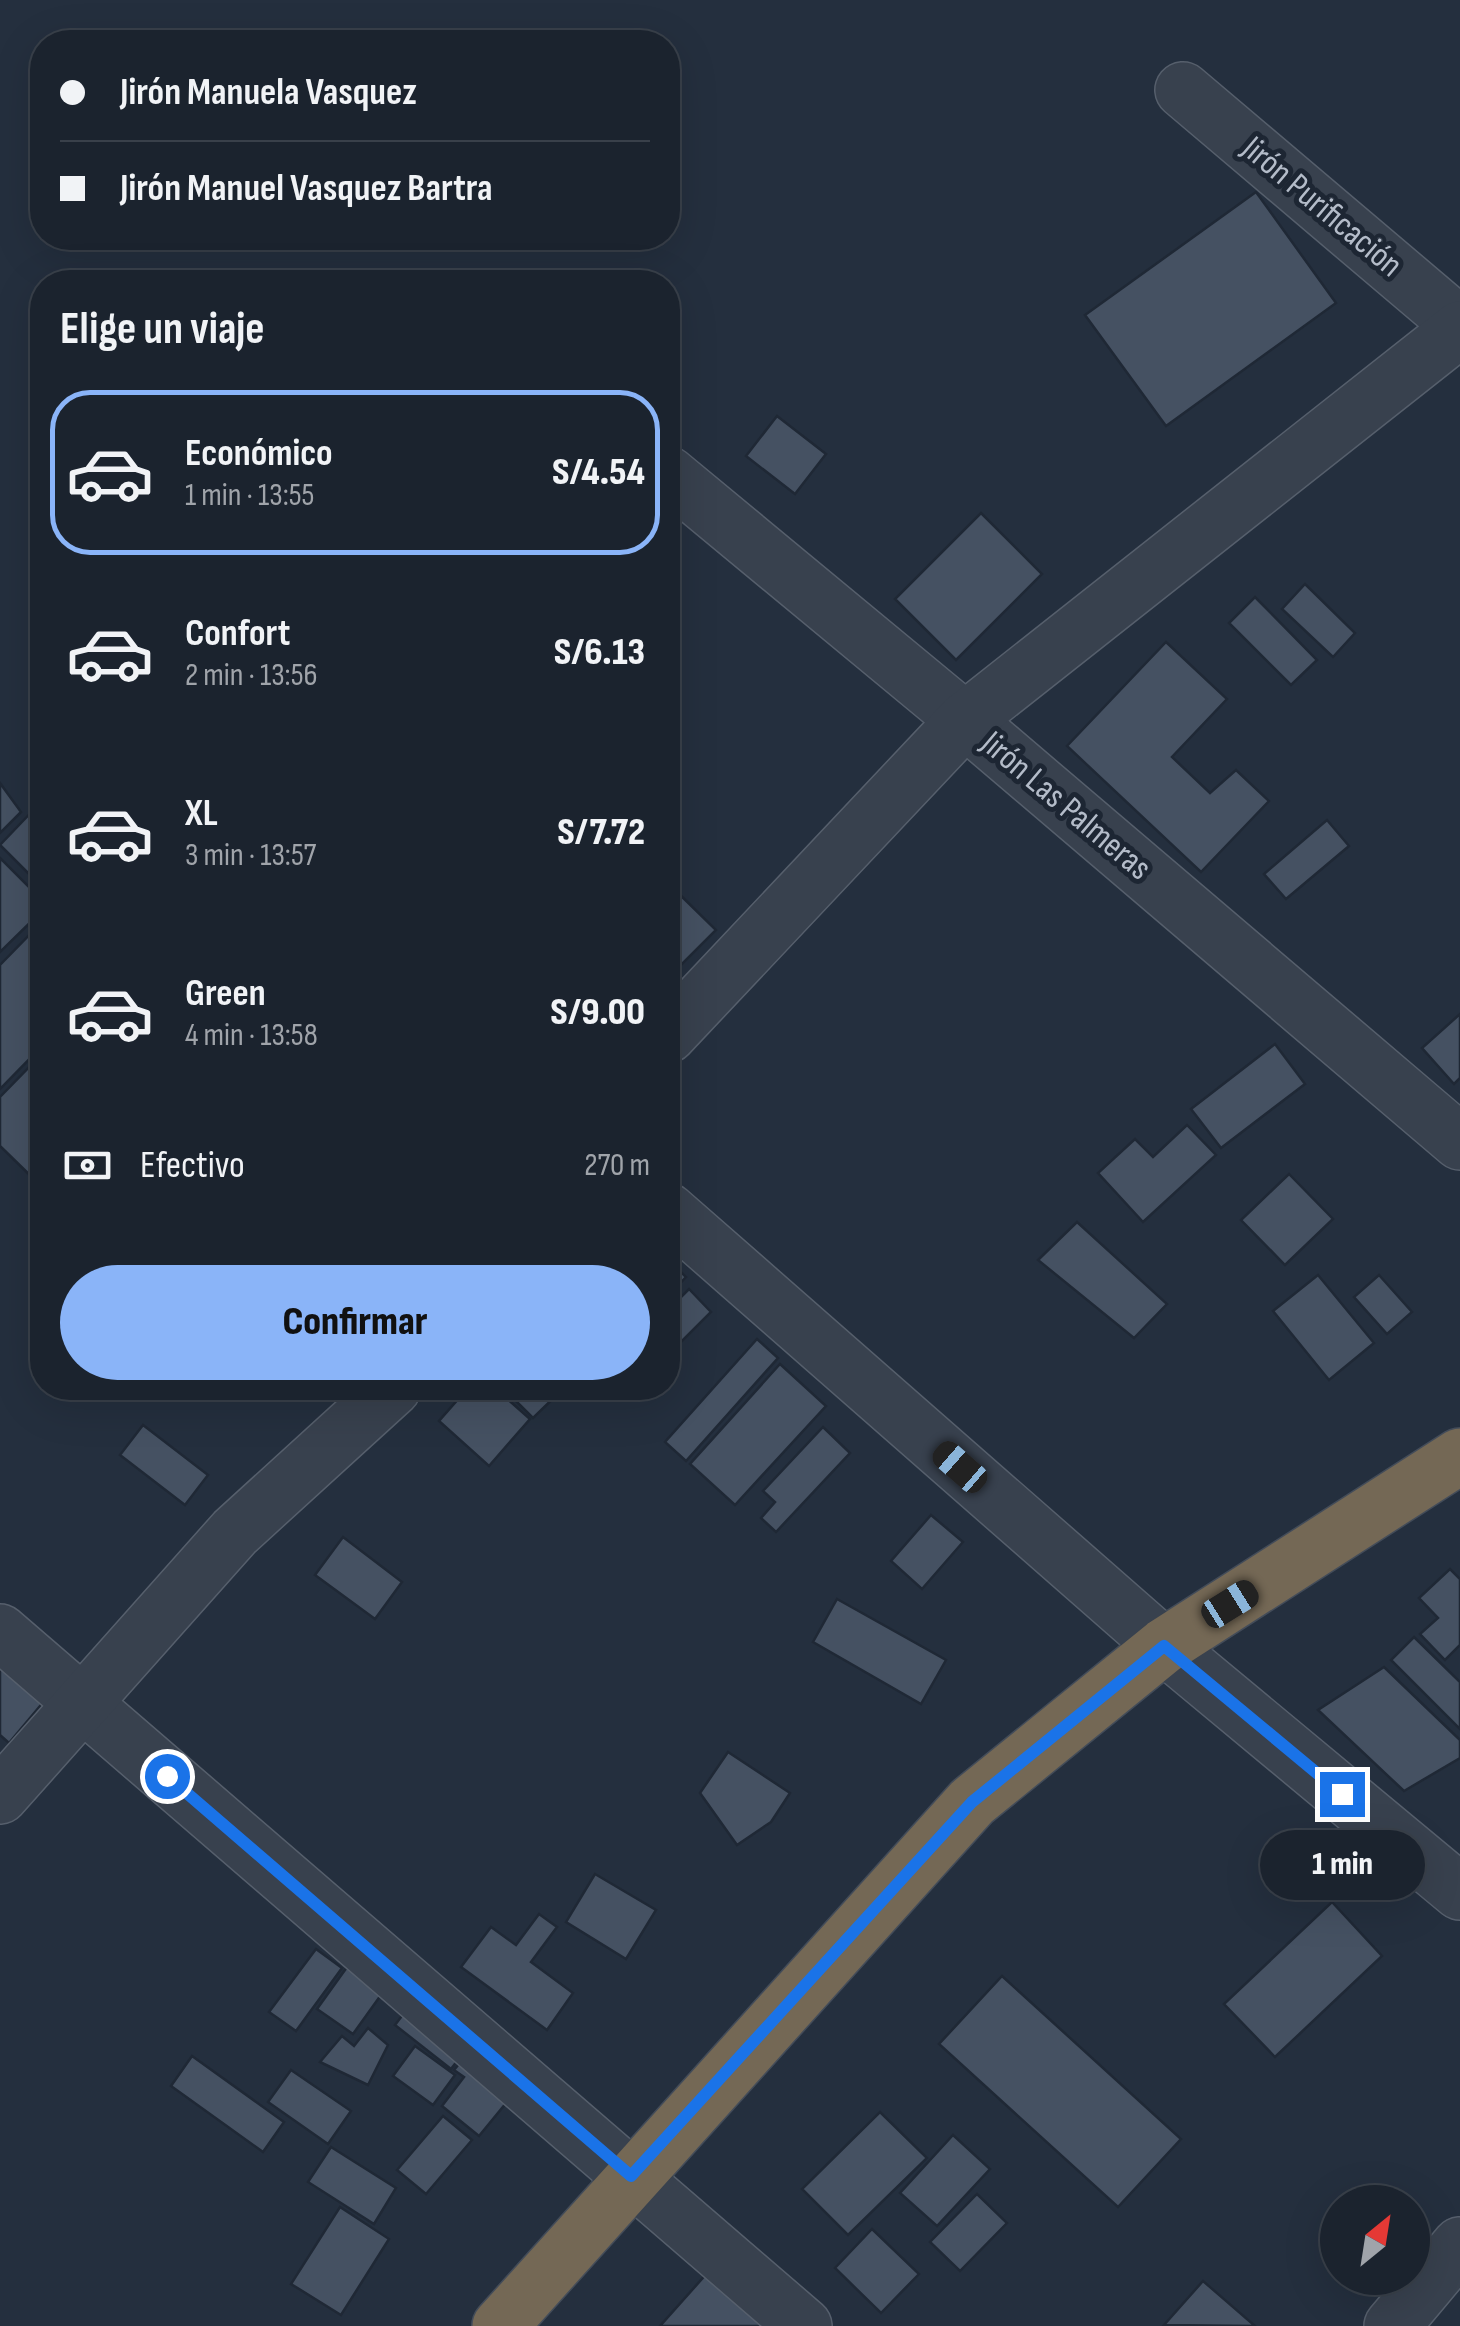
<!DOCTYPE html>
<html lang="es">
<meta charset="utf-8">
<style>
:root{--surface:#1b232e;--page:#242b36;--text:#f1f3f6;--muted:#a0a4aa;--line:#39404a;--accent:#8ab4f8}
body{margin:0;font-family:"Sofia Sans Condensed",sans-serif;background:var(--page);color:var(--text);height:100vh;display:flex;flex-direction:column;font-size:38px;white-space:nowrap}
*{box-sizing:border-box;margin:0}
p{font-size:32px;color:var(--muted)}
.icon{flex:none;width:55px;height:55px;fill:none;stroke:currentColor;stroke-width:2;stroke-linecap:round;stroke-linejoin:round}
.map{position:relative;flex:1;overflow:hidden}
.details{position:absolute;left:30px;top:270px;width:650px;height:1130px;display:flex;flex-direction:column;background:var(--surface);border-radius:40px;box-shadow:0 10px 40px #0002,0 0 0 2px var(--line)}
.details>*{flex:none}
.guide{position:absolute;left:30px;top:30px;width:650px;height:220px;border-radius:40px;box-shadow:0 10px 40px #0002,0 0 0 2px var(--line);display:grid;align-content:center;height:220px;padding:0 30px;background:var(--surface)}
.needle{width:65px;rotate:30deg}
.tools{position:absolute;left:1320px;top:2185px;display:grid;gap:20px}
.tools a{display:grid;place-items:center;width:110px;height:110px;border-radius:50%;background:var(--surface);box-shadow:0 10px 40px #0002,0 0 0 2px var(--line);font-size:50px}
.end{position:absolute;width:45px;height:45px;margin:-22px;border:12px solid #1a73e8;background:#fff;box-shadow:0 0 0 5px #fff}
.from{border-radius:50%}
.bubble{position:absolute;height:70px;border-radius:35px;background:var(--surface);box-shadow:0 10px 40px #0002,0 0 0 2px var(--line);font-size:32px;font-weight:800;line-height:70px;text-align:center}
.car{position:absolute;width:30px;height:60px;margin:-30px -15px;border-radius:12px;box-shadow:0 0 8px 2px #0007;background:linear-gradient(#222 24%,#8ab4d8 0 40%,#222 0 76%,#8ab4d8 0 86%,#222 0)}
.guide b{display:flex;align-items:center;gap:35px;height:95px;font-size:38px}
.guide b+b{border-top:2px solid var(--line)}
.guide i{width:25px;height:25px;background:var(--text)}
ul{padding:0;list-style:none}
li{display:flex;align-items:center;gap:30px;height:165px;margin:0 20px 15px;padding:0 10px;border:5px solid transparent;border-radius:40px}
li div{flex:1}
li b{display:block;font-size:38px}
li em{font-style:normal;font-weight:800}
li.active{border-color:var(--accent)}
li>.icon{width:90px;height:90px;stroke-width:1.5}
h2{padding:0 30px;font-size:45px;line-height:120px}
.pay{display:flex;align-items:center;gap:25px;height:110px;padding:0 30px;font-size:38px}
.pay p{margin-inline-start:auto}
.cta{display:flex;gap:20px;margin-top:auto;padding:20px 30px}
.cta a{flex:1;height:115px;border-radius:60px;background:var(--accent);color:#111;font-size:40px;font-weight:800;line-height:115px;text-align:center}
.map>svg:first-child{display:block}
.building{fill:#455162;stroke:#1f2835;stroke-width:2.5}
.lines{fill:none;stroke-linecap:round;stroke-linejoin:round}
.minor-casing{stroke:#565f6c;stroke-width:58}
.highway-casing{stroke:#434c59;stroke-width:58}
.minor{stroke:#38414e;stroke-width:55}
.highway{stroke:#746855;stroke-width:55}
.route{stroke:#1a73e8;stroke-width:12}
.labels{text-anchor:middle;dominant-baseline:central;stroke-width:10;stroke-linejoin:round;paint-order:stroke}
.street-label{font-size:35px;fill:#b4bcc9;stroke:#1d2633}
</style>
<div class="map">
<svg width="1460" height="2326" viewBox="0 0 1460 2326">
<rect width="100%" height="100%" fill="#242f3e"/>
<g class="building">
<path d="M 1256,192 L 1336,303 L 1166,426 L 1085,315 Z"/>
<path d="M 777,416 L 826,454 L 795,494 L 746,456 Z"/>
<path d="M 981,513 L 1042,574 L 956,660 L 895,599 Z"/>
<path d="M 1305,584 L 1355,633 L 1333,657 L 1282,609 Z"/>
<path d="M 1255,597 L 1317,660 L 1291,685 L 1229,623 Z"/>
<path d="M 1166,642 L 1227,699 L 1172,757 L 1210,793 L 1236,770 L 1269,801 L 1201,872 L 1067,746 Z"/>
<path d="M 0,783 L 21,812 L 0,833 Z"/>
<path d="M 42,801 L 42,887 L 0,845 Z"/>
<path d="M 1327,820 L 1349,846 L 1286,899 L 1264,874 Z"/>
<path d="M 0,858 L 42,900 L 42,911 L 0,952 Z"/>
<path d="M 671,886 L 716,930 L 668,978 L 668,889 Z"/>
<path d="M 42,922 L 42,1046 L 0,1089 L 0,965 Z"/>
<path d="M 1460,1014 L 1460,1078 L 1454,1084 L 1422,1048 Z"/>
<path d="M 1275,1044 L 1305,1084 L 1221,1148 L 1191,1109 Z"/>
<path d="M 42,1054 L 42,1180 L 39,1184 L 0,1146 L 0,1097 Z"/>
<path d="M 1187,1125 L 1216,1155 L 1143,1222 L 1098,1173 L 1135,1139 L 1153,1157 Z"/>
<path d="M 1289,1174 L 1333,1219 L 1285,1265 L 1241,1220 Z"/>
<path d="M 1077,1222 L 1167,1304 L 1134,1338 L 1038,1260 Z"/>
<path d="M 668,1259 L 686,1277 L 668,1296 Z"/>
<path d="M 1318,1275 L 1374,1343 L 1329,1380 L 1273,1311 Z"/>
<path d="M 1379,1275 L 1412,1312 L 1387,1334 L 1354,1297 Z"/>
<path d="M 689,1289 L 711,1312 L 668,1355 L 668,1310 Z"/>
<path d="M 757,1339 L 778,1358 L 686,1461 L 665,1442 Z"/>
<path d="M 780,1364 L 826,1406 L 735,1505 L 690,1464 Z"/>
<path d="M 468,1388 L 495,1388 L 530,1419 L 489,1466 L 439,1421 Z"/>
<path d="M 503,1388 L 564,1388 L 533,1418 Z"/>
<path d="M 143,1425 L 208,1475 L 185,1505 L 120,1455 Z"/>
<path d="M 823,1427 L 850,1453 L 776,1532 L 761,1518 L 775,1502 L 763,1491 Z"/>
<path d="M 931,1515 L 963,1542 L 922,1589 L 891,1561 Z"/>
<path d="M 343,1537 L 402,1582 L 375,1619 L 315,1575 Z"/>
<path d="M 1450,1569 L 1460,1579 L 1460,1645 L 1445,1660 L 1420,1634 L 1438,1618 L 1419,1598 Z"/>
<path d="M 837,1599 L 946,1660 L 921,1704 L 813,1642 Z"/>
<path d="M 1414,1637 L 1460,1682 L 1460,1729 L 1391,1660 Z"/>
<path d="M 0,1663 L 45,1700 L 9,1743 L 0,1735 Z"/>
<path d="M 1384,1667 L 1460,1740 L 1460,1758 L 1404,1791 L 1318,1710 Z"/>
<path d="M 728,1752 L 790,1793 L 771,1822 L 737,1845 L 700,1793 Z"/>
<path d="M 595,1874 L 656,1910 L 626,1959 L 566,1922 Z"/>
<path d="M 1332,1902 L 1382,1956 L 1275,2057 L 1224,2004 Z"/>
<path d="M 539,1914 L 557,1927 L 531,1962 L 573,1993 L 547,2030 L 461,1967 L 491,1927 L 516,1945 Z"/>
<path d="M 316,1949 L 342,1968 L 296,2031 L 269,2012 Z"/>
<path d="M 355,1956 L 391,1981 L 353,2034 L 317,2009 Z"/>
<path d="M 1002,1976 L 1181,2139 L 1118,2207 L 939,2044 Z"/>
<path d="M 411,2004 L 467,2048 L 451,2069 L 395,2025 Z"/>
<path d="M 368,2028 L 388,2045 L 368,2085 L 320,2062 L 342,2036 L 354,2046 Z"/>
<path d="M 415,2046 L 455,2075 L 433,2105 L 393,2076 Z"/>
<path d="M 468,2053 L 516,2091 L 479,2136 L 442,2106 L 464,2077 L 454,2070 Z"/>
<path d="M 192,2056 L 284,2122 L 263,2152 L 171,2086 Z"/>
<path d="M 291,2070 L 351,2111 L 328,2144 L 268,2102 Z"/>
<path d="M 880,2112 L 927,2158 L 848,2235 L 802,2189 Z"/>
<path d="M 443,2116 L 472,2140 L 426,2194 L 397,2170 Z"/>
<path d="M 953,2135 L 990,2169 L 937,2226 L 900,2193 Z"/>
<path d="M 331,2147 L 396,2188 L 374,2224 L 308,2182 Z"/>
<path d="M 977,2194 L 1007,2223 L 960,2271 L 930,2242 Z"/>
<path d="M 340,2207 L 389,2239 L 341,2315 L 291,2284 Z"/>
<path d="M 872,2229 L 919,2274 L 881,2313 L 835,2268 Z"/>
<path d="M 709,2271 L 772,2326 L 660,2326 Z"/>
<path d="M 1203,2281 L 1255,2326 L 1164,2325 Z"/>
</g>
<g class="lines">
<defs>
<g id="minor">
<path d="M 1183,90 L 1460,325"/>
<path d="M 668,474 L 965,720 L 1460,1142"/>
<path d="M 668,1035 L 965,720 L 1460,329"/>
<path d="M 668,1211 L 1164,1646 L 1460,1892"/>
<path d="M 0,1632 L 804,2326"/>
<path d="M 0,1796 L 235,1532 L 393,1388"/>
<path d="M 1392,2326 L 1460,2245"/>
</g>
<path id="highway" d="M 500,2326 L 972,1802 L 1164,1646 L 1460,1456"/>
</defs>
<use href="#minor" class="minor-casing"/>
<use href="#highway" class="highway-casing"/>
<use href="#minor" class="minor"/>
<use href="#highway" class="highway"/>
</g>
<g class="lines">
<path class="route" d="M 167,1776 L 631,2176 L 972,1802 L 1164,1646 L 1342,1794"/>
</g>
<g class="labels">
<g class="street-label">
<text transform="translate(1322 207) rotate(40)">Jirón Purificación</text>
<text transform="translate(1066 806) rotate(40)">Jirón Las Palmeras</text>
</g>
</g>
</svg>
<div class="tools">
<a><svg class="needle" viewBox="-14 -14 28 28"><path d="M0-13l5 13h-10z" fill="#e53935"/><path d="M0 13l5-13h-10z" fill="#a0a4aa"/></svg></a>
</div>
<i class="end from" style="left:167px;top:1776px"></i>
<i class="end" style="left:1342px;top:1794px"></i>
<div class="bubble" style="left:1260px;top:1830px;width:165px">1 min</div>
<i class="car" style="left:960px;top:1467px;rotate:311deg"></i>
<i class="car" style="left:1230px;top:1604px;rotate:58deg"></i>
<div class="guide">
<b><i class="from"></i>Jirón Manuela Vasquez</b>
<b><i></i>Jirón Manuel Vasquez Bartra</b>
</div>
<section class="details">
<h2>Elige un viaje</h2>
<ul>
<li class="active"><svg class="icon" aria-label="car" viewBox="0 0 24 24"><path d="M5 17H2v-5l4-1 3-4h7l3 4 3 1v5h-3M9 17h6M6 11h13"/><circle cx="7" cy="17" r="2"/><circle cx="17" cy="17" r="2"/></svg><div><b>Económico</b><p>1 min · 13:55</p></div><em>S/4.54</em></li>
<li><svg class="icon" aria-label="car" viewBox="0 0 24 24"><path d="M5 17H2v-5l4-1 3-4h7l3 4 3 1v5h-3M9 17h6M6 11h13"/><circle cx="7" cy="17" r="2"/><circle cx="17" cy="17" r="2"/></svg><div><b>Confort</b><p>2 min · 13:56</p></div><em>S/6.13</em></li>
<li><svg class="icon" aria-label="car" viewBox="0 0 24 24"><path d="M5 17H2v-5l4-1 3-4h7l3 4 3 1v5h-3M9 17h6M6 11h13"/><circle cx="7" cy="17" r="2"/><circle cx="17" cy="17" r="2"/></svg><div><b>XL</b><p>3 min · 13:57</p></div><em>S/7.72</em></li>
<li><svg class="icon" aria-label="car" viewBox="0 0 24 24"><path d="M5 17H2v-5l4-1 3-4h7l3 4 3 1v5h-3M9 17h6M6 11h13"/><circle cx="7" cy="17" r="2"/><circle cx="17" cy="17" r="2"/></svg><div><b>Green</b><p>4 min · 13:58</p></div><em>S/9.00</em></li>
</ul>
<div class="pay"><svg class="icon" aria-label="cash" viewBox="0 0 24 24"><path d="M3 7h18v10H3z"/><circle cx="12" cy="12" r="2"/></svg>Efectivo<p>270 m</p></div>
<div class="cta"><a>Confirmar</a></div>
</section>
</div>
